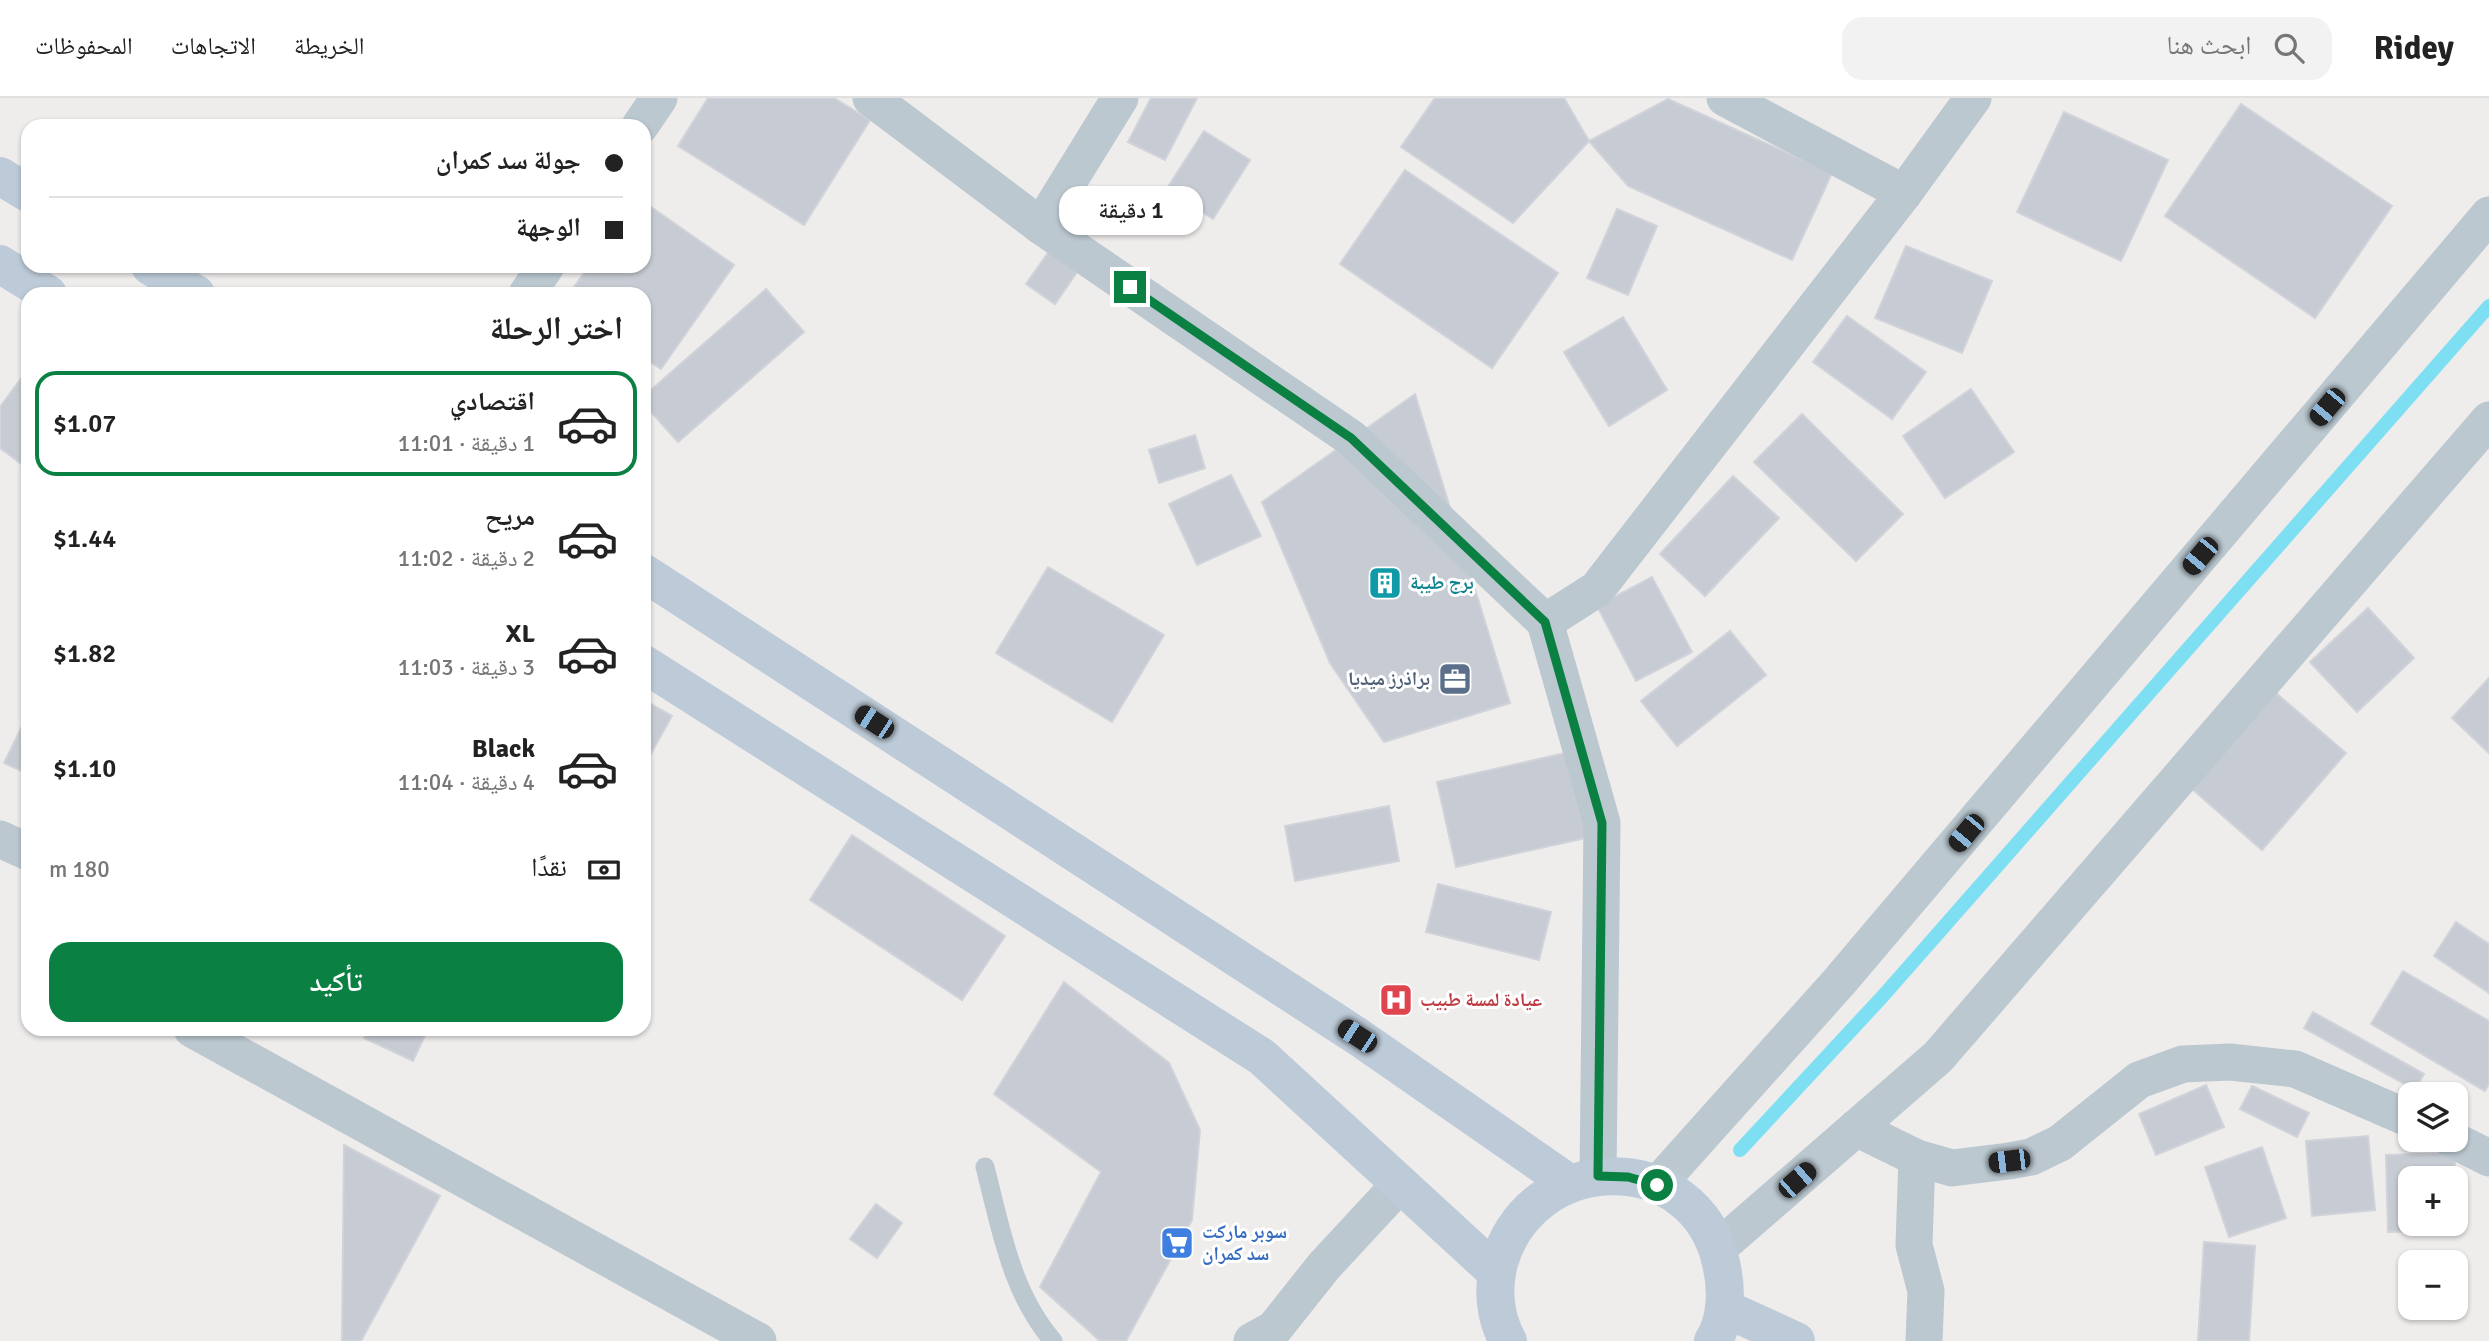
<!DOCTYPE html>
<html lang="ar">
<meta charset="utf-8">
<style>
:root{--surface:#fff;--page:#f2f2f2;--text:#222;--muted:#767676;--line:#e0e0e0;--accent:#0b8043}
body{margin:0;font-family:Signika,"Noto Naskh Arabic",sans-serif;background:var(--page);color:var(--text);direction:rtl;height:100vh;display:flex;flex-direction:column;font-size:26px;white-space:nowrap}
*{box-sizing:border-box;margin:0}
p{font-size:23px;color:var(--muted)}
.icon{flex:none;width:38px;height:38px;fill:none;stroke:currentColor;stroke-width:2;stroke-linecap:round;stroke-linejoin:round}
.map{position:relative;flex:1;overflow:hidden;direction:ltr}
.drawer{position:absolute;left:21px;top:189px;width:630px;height:749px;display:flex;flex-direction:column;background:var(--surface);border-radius:21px;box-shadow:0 2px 5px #0004;direction:rtl}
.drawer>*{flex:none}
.banner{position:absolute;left:21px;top:21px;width:630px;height:154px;border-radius:21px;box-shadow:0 2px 5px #0004;direction:rtl;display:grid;align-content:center;height:154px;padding:0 28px;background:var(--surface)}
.fabs{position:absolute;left:2398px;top:984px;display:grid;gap:14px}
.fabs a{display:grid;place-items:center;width:70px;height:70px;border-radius:14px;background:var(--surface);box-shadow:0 2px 5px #0004;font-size:35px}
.end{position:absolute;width:32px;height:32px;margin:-16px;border:9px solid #0b8043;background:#fff;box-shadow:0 0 0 4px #fff}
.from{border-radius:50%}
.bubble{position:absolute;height:49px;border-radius:21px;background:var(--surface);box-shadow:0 2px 5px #0004;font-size:23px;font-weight:600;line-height:49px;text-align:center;direction:rtl}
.car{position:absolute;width:21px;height:42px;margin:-21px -10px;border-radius:9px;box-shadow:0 0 5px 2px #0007;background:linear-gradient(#222 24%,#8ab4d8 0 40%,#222 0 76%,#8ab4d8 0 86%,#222 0)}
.banner b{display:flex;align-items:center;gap:24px;height:66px;font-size:26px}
.banner b+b{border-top:2px solid var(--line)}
.banner i{width:18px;height:18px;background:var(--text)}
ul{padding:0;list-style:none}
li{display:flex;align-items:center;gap:21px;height:105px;margin:0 14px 10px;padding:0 14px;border:4px solid transparent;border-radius:21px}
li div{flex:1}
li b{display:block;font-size:26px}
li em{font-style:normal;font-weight:600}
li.selected{border-color:var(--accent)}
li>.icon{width:63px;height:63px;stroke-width:1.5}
h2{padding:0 28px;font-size:32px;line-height:84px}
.pay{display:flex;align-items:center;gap:18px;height:77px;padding:0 28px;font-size:26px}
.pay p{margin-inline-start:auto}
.primary-button{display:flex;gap:14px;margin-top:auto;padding:14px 28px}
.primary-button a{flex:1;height:80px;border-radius:21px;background:var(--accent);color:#fff;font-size:28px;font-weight:600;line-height:80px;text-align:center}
header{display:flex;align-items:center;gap:42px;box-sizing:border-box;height:98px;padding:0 35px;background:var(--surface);border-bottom:2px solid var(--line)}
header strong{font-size:33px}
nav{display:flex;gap:38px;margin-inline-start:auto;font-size:24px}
.search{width:490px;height:63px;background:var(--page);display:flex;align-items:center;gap:18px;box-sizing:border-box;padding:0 24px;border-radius:21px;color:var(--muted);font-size:26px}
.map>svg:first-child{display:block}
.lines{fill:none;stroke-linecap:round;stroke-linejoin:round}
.stream{stroke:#7edff3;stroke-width:14}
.building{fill:#c7cbd3;stroke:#d0d3d9;stroke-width:2}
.service{stroke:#bbc8d0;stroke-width:19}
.minor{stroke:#bbc8d0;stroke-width:37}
.secondary{stroke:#bdcbd8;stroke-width:38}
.route{stroke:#0b8043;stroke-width:9}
.labels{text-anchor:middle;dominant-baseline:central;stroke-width:6;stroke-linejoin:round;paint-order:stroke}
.culture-label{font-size:19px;font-weight:bold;fill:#0d838f;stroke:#fff;text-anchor:start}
.service-label{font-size:19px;font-weight:bold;fill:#4e5e75;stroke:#fff;text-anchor:end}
.health-label{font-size:19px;font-weight:bold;fill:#be3a42;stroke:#fff;text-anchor:start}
.shop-label{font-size:19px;font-weight:bold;fill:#366cbe;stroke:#fff;text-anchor:start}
</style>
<header>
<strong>Ridey</strong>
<div class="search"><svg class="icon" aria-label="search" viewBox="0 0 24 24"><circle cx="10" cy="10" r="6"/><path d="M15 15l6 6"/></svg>ابحث هنا</div>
<nav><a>الخريطة</a><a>الاتجاهات</a><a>المحفوظات</a></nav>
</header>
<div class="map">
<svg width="2489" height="1243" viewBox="0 0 2489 1243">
<rect width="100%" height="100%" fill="#efecec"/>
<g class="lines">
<path class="stream" d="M 1740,1052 L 1883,898 L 2489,208"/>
</g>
<g class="building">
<path d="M 708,0 L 834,0 L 870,22 L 804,127 L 678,48 Z"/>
<path d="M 1151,0 L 1197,0 L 1165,62 L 1128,44 Z"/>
<path d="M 1435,0 L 1564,0 L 1589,43 L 1513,125 L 1401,49 Z"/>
<path d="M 1668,1 L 1832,75 L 1792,162 L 1628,88 L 1589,43 Z"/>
<path d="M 2241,6 L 2392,108 L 2315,220 L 2165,118 Z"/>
<path d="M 2064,14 L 2168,62 L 2121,163 L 2017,114 Z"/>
<path d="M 1204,33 L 1250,62 L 1213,121 L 1166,92 Z"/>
<path d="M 1405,72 L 1558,175 L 1492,270 L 1340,166 Z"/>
<path d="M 644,104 L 734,167 L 661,271 L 644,260 L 644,196 L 569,196 L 589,168 L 644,168 Z"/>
<path d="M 1617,111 L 1657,128 L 1628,197 L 1587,180 Z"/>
<path d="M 1057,142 L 1086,161 L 1055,206 L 1026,186 Z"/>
<path d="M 1906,148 L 1992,183 L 1962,255 L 1875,220 Z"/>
<path d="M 766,191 L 804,234 L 678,344 L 644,306 L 644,298 Z"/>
<path d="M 1847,218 L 1926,274 L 1892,321 L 1813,264 Z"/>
<path d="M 1623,219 L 1667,292 L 1609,328 L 1564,254 Z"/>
<path d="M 28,271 L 28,371 L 0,350 L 0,309 Z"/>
<path d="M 1971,291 L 2014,354 L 1945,400 L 1903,338 Z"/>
<path d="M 1415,296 L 1510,605 L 1384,644 L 1330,565 L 1262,404 Z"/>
<path d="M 1802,316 L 1903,416 L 1856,463 L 1754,364 Z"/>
<path d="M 1195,337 L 1205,370 L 1159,385 L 1149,352 Z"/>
<path d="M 1231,377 L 1261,438 L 1197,467 L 1169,406 Z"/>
<path d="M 1733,378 L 1779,420 L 1705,498 L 1660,456 Z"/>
<path d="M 1048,469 L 1164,537 L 1112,624 L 996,555 Z"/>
<path d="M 1652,479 L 1692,554 L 1636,583 L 1597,508 Z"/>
<path d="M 2368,510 L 2414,560 L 2357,614 L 2310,564 Z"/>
<path d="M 1730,533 L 1766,577 L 1677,648 L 1641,603 Z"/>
<path d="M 2489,580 L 2489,655 L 2452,620 Z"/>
<path d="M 2269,589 L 2346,655 L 2262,752 L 2185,685 Z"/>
<path d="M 644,602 L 672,618 L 644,668 Z"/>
<path d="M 28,616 L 28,676 L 4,665 Z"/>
<path d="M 1570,654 L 1590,739 L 1456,769 L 1437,684 Z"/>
<path d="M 1389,708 L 1399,763 L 1295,783 L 1285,728 Z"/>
<path d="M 852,737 L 1005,838 L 962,902 L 810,802 Z"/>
<path d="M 1438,786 L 1551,814 L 1539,862 L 1426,834 Z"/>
<path d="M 2456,824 L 2489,846 L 2489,895 L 2434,858 Z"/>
<path d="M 2403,873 L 2489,923 L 2489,986 L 2485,993 L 2371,926 Z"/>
<path d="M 1064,884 L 1169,965 L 1200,1032 L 1192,1122 L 1126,1243 L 1100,1243 L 1040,1189 L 1101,1074 L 994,996 Z"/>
<path d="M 2313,914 L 2424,976 L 2415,992 L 2304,930 Z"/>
<path d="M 368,931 L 428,931 L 413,963 L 364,940 Z"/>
<path d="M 2206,987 L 2224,1029 L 2156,1057 L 2139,1016 Z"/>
<path d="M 2252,988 L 2309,1015 L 2297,1039 L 2240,1011 Z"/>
<path d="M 2368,1038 L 2375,1112 L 2312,1118 L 2306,1043 Z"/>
<path d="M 344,1047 L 440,1098 L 361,1243 L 342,1243 Z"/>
<path d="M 2262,1049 L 2286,1120 L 2229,1139 L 2205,1069 Z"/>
<path d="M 2455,1055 L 2455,1080 L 2410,1080 L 2410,1125 L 2455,1125 L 2455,1084 L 2456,1132 L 2388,1134 L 2386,1057 Z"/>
<path d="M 876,1106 L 902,1125 L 877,1160 L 850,1141 Z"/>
<path d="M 2204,1144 L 2255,1148 L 2249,1243 L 2198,1243 Z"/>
</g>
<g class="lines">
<path class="service" d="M 985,1069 C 1001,1131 1011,1194 1053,1243"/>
<g class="minor">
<path d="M 871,0 L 1041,128 L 1351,340 L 1545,524 L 1602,725 L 1598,1078"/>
<path d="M 1725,0 L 1904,95"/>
<path d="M 640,28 L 659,0"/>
<path d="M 1041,128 L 1120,0"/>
<path d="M 527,196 L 546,168"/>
<path d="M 1545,524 L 1597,491 L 1904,95 L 1973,0"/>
<path d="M 0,741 L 28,754"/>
<path d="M 192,931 L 758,1243"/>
<path d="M 1856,1030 L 1917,1060 L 1952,1070 L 2009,1063 L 2031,1059 L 2060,1045 L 2139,982 L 2183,966 L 2230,964 L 2295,971 L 2410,1021"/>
<path d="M 2451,1041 L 2489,1060"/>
<path d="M 1917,1060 L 1914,1147 L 1926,1193 L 1924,1243"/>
<path d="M 1657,1087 L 1839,884 L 2489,117"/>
<path d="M 1718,1150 L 1938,959 L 2489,322"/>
<path d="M 1252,1243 L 1274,1231 L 1324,1168 L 1400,1086"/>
</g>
<g class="secondary">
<path d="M 0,78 L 28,95"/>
<path d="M 0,166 L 48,196"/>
<path d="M 150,168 L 196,196"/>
<path d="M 644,475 L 1357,938 L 1569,1085"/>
<path d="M 644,566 L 1262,959 L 1497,1175"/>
<path d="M 1724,1210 L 1796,1243"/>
<path d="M 1508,1243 C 1495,1220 1492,1191 1499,1165 C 1532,1050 1696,1049 1721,1165 C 1727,1190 1727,1221 1713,1243"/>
</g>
</g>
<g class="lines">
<path class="route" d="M 1130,189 L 1351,340 L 1545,524 L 1602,725 L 1598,1078 L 1628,1079 L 1657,1087"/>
</g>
<defs>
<symbol id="building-square" viewBox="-11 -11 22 22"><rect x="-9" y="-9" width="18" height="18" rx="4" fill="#0f9aa8" stroke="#fff"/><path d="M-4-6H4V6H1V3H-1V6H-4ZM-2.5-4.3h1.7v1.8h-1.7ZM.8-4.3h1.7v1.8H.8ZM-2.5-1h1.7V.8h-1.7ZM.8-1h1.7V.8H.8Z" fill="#fff"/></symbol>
<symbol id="office-square" viewBox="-11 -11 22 22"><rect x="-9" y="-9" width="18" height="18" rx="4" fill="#5c6f8a" stroke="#fff"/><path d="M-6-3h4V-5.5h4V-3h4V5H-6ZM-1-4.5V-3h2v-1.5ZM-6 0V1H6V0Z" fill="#fff"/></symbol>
<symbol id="hospital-square" viewBox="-11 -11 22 22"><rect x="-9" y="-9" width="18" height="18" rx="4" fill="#e0444e" stroke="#fff"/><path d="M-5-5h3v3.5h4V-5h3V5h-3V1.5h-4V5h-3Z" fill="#fff"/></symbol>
<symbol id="supermarket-square" viewBox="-11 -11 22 22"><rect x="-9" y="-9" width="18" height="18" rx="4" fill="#3f7fe0" stroke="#fff"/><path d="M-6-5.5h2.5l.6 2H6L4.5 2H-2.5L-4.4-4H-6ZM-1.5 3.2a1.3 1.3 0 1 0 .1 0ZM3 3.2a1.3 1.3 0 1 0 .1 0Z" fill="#fff"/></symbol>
</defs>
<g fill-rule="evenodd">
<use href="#building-square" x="1366" y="466" width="38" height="38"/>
<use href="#office-square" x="1436" y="562" width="38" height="38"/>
<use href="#hospital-square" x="1377" y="883" width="38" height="38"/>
<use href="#supermarket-square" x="1158" y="1126" width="38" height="38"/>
</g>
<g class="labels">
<g class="culture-label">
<text x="1410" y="485">برج طيبة</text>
</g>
<g class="service-label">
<text x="1430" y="581">براذرز ميديا</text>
</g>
<g class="health-label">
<text x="1420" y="902">عيادة لمسة طبيب</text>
</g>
<g class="shop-label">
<text x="1202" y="1134">سوبر ماركت<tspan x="1202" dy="22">سد كمران</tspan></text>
</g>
</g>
</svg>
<div class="fabs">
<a><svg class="icon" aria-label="layers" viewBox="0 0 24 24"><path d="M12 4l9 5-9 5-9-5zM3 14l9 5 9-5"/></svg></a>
<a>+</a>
<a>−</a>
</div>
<i class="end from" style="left:1657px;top:1087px"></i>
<i class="end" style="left:1130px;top:189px"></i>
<div class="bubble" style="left:1059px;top:88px;width:144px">1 دقيقة</div>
<i class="car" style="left:2327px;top:309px;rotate:220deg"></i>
<i class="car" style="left:2200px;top:458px;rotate:220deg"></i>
<i class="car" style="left:874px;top:624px;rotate:303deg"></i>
<i class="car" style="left:1966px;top:735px;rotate:220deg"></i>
<i class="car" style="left:1357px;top:938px;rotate:303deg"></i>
<i class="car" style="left:2009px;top:1063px;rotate:263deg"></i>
<i class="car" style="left:1797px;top:1082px;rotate:49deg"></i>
<div class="banner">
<b><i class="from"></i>جولة سد كمران</b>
<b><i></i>الوجهة</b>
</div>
<section class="drawer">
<h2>اختر الرحلة</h2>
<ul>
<li class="selected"><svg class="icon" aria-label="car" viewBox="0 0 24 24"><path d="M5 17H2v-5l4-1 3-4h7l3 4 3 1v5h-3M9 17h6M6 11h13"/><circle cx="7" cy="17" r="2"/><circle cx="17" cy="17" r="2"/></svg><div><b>اقتصادي</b><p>1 دقيقة · 11:01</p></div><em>$1.07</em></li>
<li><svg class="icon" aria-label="car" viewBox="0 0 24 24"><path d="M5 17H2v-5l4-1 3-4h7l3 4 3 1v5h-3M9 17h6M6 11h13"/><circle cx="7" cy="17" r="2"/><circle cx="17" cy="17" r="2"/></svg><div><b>مريح</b><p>2 دقيقة · 11:02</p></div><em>$1.44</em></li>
<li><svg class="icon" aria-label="car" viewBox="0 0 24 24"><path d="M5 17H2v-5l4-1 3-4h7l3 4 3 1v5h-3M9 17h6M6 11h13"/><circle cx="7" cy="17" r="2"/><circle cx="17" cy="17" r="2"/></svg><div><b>XL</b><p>3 دقيقة · 11:03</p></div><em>$1.82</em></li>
<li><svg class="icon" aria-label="car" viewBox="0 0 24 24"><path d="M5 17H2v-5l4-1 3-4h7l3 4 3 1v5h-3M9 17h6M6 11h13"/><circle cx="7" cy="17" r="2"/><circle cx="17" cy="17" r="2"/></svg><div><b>Black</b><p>4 دقيقة · 11:04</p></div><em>$1.10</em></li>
</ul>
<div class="pay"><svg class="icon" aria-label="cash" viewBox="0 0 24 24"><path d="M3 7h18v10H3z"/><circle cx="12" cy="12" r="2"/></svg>نقدًا<p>180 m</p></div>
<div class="primary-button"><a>تأكيد</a></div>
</section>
</div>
